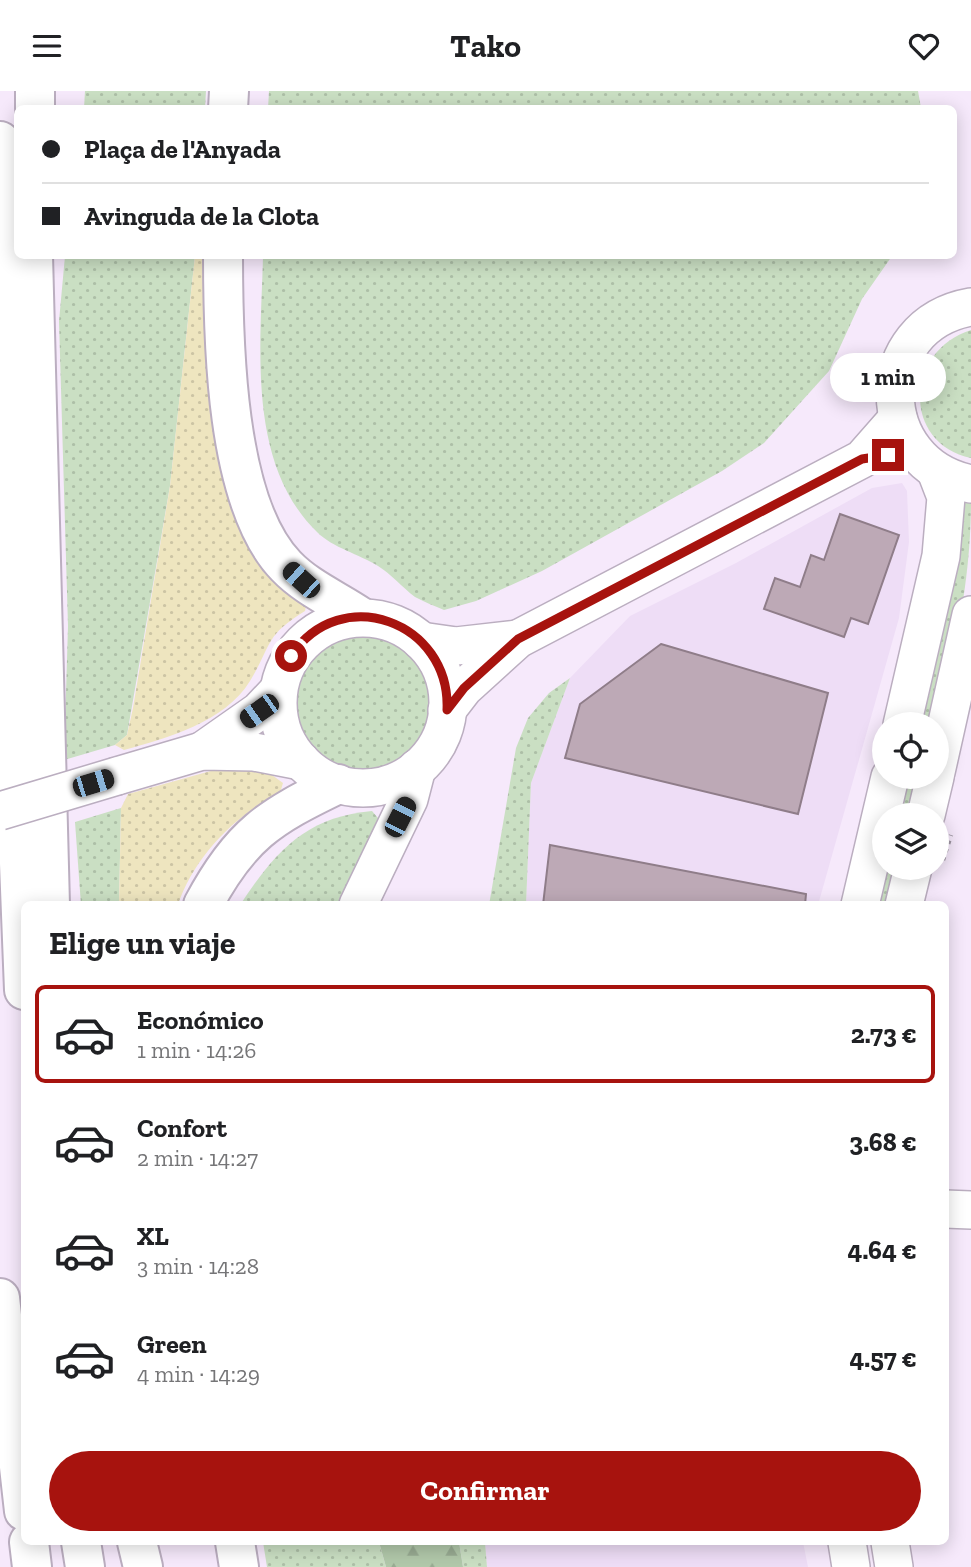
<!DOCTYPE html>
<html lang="es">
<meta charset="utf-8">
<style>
:root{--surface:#fff;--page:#f2f2f2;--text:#202124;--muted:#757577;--line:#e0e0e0;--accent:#a7130e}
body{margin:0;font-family:"Zilla Slab",serif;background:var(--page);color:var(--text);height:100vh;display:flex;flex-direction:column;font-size:26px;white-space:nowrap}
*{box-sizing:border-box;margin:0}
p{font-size:23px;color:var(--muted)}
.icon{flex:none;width:38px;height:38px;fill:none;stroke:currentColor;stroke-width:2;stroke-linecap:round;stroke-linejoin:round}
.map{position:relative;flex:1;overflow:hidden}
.drawer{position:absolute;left:21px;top:810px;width:928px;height:644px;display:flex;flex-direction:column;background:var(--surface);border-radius:10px;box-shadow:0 4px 18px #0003}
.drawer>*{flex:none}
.guide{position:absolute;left:14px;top:14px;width:943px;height:154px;border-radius:10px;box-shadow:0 4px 18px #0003;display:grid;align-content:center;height:154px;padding:0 28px;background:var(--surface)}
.controls{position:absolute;left:872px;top:621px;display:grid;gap:14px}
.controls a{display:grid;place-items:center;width:77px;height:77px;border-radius:50%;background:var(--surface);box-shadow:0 4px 18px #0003;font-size:35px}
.end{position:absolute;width:32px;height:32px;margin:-16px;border:9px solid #a7130e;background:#fff;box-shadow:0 0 0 4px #fff}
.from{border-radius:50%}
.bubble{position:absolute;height:49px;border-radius:24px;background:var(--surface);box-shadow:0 4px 18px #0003;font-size:23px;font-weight:800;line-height:49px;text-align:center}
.car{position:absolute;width:21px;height:42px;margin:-21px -10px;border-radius:9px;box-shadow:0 0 5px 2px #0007;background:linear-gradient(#222 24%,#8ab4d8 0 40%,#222 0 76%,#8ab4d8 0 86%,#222 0)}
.guide b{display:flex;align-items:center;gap:24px;height:66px;font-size:26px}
.guide b+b{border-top:2px solid var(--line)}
.guide i{width:18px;height:18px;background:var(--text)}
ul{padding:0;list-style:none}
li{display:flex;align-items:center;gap:21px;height:98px;margin:0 14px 10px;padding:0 14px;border:4px solid transparent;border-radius:10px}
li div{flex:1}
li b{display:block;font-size:26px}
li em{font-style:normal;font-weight:800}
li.active{border-color:var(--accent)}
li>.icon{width:63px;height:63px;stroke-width:1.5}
h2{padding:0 28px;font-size:32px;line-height:84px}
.cta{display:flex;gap:14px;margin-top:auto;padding:14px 28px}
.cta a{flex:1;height:80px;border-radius:42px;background:var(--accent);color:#fff;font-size:28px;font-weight:800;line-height:80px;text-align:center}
header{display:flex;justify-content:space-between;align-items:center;height:91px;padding:0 28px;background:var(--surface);font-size:32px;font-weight:800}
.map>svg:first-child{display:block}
.built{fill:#eeddf6}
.grass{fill:url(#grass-dots)}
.forest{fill:url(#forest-firs)}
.sand{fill:url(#sand-dots)}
.building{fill:#bda9b6;stroke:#8f7d89;stroke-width:2}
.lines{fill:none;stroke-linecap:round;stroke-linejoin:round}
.minor-casing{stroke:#bbaec0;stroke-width:40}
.highway-casing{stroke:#bbaec0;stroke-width:42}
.path{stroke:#9f96a3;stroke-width:4.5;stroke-dasharray:3.5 5;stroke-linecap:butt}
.minor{stroke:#fff;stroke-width:37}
.highway{stroke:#fff;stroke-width:38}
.minor-bridge-casing{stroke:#bbaec0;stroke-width:40;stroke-linecap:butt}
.minor-bridge{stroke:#fff;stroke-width:37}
.route{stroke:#a7130e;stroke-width:9}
</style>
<header><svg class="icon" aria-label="menu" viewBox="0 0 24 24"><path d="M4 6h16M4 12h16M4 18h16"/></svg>Tako<svg class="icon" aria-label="heart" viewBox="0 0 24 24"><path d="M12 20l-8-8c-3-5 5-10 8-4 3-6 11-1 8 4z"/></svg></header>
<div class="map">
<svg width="971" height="1476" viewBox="0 0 971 1476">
<defs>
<pattern id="grass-dots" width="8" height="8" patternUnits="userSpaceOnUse" patternTransform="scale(1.75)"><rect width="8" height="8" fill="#cadfc3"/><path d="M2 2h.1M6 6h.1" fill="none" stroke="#adbfa7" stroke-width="1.8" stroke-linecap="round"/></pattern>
<pattern id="forest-firs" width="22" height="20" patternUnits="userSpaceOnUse" patternTransform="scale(1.75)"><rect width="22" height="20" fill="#b1c8aa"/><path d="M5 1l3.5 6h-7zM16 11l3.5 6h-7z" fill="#98ab92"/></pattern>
<pattern id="sand-dots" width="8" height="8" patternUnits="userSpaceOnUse" patternTransform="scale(1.75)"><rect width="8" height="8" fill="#eee5bf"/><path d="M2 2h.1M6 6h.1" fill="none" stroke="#ccc4a4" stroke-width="1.8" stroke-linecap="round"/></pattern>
</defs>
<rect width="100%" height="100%" fill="#f6e9fb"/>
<g class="built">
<path d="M 902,392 L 907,400 L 909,451 L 899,527 L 818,814 L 526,814 L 531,692 L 570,587 L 630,525 L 736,472 L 872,397 Z"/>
<path d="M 485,1451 L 803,1451 L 808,1476 L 487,1476 Z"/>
</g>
<g class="grass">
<path d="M 85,0 L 206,0 L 205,17 L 84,17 Z"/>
<path d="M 269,0 L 918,0 L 921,17 L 268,18 Z"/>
<path d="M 65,165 L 195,165 L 170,395 L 127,644 L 115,654 L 64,669 L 68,535 L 59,230 Z"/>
<path d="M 263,165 L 263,164 L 892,165 L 862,208 L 829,280 L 764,352 L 722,380 L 542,480 L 476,510 L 444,519 C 435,515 424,511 415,506 C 402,496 391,483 378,475 C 359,463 333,457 317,441 C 246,372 261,254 263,165 Z"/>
<path d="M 971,239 L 971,367 C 902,353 904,260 971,239 Z"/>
<path d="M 960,407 L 971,408 C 971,489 956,556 935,633 L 918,634 Z"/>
<circle cx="363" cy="612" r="67"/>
<path d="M 570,587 L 531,692 L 526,814 L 489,814 L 516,657 L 528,627 L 549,602 Z"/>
<path d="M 905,686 L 921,686 L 911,724 L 896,724 Z"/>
<path d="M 121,717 L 119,814 L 81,814 L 75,731 Z"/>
<path d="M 372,720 L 378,727 L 377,743 L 345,814 L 240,814 C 275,761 305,726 372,720 Z"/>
<path d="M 884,777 L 897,777 L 888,814 L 875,814 Z"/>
<path d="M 263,1451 L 379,1451 L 386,1476 L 267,1476 Z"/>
<path d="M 459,1451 L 485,1451 L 487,1476 L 463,1476 Z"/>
</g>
<path class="forest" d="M 379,1451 L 459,1451 L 463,1476 L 386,1476 Z"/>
<g class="sand">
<path d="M 195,165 L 205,165 L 216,325 L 307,511 L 305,520 C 264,545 272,554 250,590 C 225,631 167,647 124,659 L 115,654 L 127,644 L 133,617 L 170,395 Z"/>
<path d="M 243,674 L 272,684 L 283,692 L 280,702 C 236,723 193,767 178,814 L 119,814 L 121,717 L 128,703 L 218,678 Z"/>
</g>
<g class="building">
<path d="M 840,423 L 899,444 L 868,533 L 851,527 L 844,546 L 764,518 L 775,487 L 800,496 L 811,464 L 824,469 Z"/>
<path d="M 661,553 L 828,602 L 798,723 L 565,667 L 580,613 Z"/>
<path d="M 550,754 L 806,803 L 805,814 L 543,814 Z"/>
</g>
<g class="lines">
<defs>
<g id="minor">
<path d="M 971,216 C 869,234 871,373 971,393"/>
<circle cx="363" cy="612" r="85"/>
<path d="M 421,550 L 456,555 L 518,548"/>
<path d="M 447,619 L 464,597 L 518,548 L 862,368 L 898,327"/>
<path d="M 902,634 L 941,465 L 946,406 L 936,380"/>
<path d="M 202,660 L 259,620 L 278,600"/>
<path d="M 936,681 L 971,524"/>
<path d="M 117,685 L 202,660 L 254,661 L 301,670"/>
<path d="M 926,724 L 935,686"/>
<path d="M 358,814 L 409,708 L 417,677"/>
<path d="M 860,814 L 890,686"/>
<path d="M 904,814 L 913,777"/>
<path d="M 945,1118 L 971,1119"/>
<path d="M 847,1451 L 851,1476"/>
<path d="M 890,1451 L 894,1476"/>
</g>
<g id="highway">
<path d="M 35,18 L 35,0"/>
<path d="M 228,18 L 229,0"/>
<path d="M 0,50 L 11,570 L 24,899"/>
<path d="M 33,164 L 50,814"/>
<path d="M 223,164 C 223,249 225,412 286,475 C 307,497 336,509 361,526"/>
<path d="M 203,814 C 240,744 269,726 338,693"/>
<path d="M 0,1207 L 24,1420"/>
<path d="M 29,1451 L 32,1476"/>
<path d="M 81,1451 L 85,1476"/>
<path d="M 137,1451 L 143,1476"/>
<path d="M 235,1451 L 239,1476"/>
</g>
</defs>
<use href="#minor" class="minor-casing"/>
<use href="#highway" class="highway-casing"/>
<path class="path" d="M 943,769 L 951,744"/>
<use href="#minor" class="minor"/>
<use href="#highway" class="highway"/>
<defs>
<path id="minor-bridge" d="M 0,720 L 117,685"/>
</defs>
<use href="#minor-bridge" class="minor-bridge-casing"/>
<use href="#minor-bridge" class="minor-bridge"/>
</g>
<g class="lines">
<path class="route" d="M 291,565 C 341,490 451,531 447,619 L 464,597 L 518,548 L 862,368 L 888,364"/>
</g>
</svg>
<div class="controls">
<a><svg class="icon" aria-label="locate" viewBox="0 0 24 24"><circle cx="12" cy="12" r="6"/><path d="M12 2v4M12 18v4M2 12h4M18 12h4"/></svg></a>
<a><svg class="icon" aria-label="layers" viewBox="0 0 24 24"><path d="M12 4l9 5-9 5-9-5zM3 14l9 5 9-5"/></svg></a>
</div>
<i class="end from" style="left:291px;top:565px"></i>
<i class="end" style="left:888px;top:364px"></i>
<div class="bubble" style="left:830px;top:262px;width:116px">1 min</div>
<i class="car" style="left:301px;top:489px;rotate:312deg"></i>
<i class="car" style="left:259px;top:620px;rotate:235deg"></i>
<i class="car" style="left:93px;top:692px;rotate:73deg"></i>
<i class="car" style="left:400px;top:726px;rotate:27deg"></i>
<div class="guide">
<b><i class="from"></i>Plaça de l'Anyada</b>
<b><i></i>Avinguda de la Clota</b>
</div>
<section class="drawer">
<h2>Elige un viaje</h2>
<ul>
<li class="active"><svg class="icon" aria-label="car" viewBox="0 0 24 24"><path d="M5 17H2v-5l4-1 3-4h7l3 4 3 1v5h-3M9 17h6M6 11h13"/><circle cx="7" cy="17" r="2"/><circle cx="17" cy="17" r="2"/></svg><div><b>Económico</b><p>1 min · 14:26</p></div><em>2.73 €</em></li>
<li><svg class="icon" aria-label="car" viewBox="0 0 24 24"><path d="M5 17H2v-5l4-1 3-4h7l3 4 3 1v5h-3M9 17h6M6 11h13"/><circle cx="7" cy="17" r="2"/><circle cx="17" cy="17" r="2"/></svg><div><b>Confort</b><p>2 min · 14:27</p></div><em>3.68 €</em></li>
<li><svg class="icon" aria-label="car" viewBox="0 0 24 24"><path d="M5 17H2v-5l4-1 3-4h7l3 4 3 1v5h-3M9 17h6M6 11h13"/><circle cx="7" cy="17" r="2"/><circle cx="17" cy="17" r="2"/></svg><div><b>XL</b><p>3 min · 14:28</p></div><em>4.64 €</em></li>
<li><svg class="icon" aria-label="car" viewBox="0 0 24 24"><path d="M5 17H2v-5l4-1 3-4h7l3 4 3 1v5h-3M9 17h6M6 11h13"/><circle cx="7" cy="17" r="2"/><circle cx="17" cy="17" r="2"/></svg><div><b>Green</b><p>4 min · 14:29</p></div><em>4.57 €</em></li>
</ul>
<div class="cta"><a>Confirmar</a></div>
</section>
</div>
